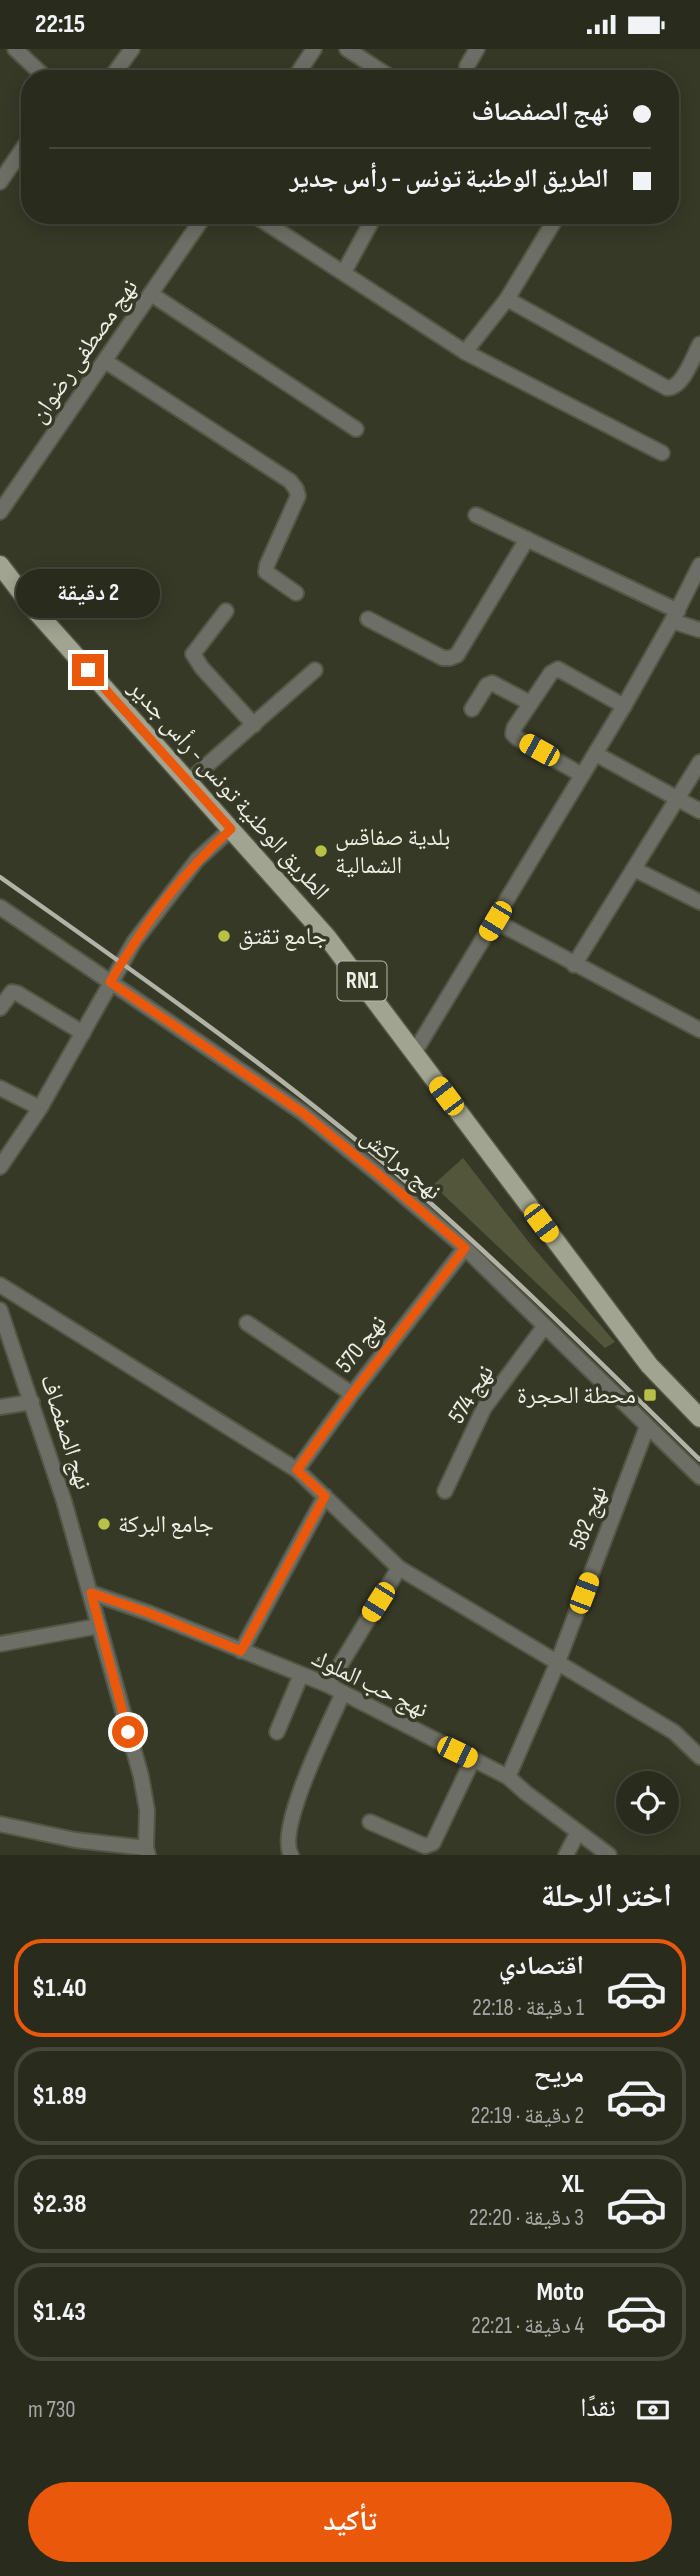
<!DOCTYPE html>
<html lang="ar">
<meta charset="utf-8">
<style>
:root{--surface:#292b1d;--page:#313326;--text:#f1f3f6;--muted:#a5a7a4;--line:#45473b;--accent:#ea580c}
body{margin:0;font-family:"Sofia Sans Condensed","Noto Naskh Arabic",sans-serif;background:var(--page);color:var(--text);direction:rtl;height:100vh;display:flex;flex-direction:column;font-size:26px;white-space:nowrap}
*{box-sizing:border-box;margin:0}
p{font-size:23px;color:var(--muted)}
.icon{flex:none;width:38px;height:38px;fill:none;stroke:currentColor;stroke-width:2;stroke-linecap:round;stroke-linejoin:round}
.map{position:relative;height:1806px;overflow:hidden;direction:ltr}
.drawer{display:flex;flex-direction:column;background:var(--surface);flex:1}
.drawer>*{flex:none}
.top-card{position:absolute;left:21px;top:21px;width:658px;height:154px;border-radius:28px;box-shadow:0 4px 18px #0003,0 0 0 2px var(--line);direction:rtl;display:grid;align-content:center;height:154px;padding:0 28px;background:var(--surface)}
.controls{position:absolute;left:616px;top:1722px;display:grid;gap:14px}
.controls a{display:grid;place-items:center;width:63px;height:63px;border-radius:50%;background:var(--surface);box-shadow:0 4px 18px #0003,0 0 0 2px var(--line);font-size:35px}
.end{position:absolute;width:32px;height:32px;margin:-16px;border:9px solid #ea580c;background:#fff;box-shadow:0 0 0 4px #fff}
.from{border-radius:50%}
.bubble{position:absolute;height:49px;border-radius:24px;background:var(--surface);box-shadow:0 4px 18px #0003,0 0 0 2px var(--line);font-size:23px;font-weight:700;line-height:49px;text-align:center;direction:rtl}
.car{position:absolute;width:21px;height:42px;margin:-21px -10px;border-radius:9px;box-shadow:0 0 5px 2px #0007;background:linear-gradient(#f5c518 24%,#345 0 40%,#f5c518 0 76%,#345 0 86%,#f5c518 0)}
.top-card b{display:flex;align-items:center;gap:24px;height:66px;font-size:26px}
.top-card b+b{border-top:2px solid var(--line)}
.top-card i{width:18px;height:18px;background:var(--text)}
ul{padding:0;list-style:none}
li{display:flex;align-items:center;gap:21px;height:98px;margin:0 14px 10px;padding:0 14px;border:4px solid var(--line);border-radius:28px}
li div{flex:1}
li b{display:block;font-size:26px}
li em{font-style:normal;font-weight:700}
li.on{border-color:var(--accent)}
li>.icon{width:63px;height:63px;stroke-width:1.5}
h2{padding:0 28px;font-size:32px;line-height:84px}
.pay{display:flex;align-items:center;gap:18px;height:77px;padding:0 28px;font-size:26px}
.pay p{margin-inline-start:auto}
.primary-button{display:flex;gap:14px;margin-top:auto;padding:14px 28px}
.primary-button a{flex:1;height:80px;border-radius:42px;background:var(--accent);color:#fff;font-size:28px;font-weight:700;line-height:80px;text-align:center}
.status{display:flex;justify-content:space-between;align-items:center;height:49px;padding:0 35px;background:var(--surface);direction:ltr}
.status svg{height:19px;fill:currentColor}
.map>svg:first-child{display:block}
.green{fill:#53563b}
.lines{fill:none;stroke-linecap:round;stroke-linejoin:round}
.street-casing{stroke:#545645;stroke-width:18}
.primary-casing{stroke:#545645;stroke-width:21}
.street{stroke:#6d6f66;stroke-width:14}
.primary{stroke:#a2a492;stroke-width:18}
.rail{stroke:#b2b3a6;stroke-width:4.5}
.route{stroke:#ea580c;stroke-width:9}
.poi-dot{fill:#b7c148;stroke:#373927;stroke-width:2.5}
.labels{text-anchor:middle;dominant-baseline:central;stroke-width:7;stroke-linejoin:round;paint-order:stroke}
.shield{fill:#373927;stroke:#b7b8ab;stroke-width:2}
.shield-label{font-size:23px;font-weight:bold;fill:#eeefe4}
.street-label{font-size:24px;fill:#eeefe4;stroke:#373927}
.poi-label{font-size:24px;fill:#eeefe4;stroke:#373927;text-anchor:start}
</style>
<div class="status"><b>22:15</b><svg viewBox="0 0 49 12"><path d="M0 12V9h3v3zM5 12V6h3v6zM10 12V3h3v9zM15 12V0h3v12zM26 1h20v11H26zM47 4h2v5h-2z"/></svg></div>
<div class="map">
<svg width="700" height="1806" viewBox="0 0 700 1806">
<rect width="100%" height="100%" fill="#373927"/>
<path class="green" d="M 463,1109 L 531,1196 L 615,1293 L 605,1299 L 433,1136 Z"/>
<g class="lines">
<defs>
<g id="street">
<path d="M 15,0 L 47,30"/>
<path d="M 347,0 L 393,30"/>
<path d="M 467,17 L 477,0"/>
<path d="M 110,30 L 132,0"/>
<path d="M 294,30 L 314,0"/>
<path d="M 0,133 L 30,89"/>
<path d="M 254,166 L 465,303 L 507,250 L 558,166"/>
<path d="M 344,223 L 375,166"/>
<path d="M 151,245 L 356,380"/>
<path d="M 507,250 L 667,339 C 683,339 693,308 700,295"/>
<path d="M 465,303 L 662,404"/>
<path d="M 105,312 L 290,432 L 296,440 L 298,447 L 267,516 L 266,523 L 296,544"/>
<path d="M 0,463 L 205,166"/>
<path d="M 476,466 L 678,562"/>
<path d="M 226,562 L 193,605 L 202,619 L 254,676"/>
<path d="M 368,570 L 443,609 L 450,609 L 457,606 L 527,490"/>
<path d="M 672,572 L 700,581"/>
<path d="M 472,660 L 487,636 L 492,634 L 530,654"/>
<path d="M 596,705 L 700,762"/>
<path d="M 582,726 L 517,689 L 513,685 L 514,679 L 551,624 L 558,620 L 624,657"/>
<path d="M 189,732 L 315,621"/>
<path d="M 634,820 L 700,853"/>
<path d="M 0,858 L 303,1064 L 378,1125 L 465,1199 L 700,1428"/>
<path d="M 495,872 L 700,981"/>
<path d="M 574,916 L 700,713"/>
<path d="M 0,959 L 12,943 L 17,944 L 83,984"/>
<path d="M 414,1004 L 624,657 L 672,572 L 700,516"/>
<path d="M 0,1039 L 40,1059"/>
<path d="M 0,1118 L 40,1059 L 134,893 L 197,811 L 231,780"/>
<path d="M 0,1236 L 297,1421 L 399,1519 L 674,1683 L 700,1708"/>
<path d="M 0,1261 L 64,1452 L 141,1727 L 147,1761 L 146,1799 L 148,1806"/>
<path d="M 247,1274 L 352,1345"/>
<path d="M 0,1358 L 32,1353"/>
<path d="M 297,1421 L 352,1345 L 465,1199"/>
<path d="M 445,1442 L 484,1359 L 544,1278"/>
<path d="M 91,1544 L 149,1564 L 328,1636 L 508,1728 L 526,1744 L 609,1806"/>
<path d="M 0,1595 L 99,1577"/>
<path d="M 241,1602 L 325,1447"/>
<path d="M 328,1636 L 399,1519"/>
<path d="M 277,1683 L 301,1626"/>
<path d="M 508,1728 L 557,1615 L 647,1378"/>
<path d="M 370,1773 L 425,1797 L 433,1794 L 473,1710"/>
<path d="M 0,1775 L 75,1791 L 146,1799"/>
<path d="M 291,1806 C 276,1779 330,1674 343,1644"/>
<path d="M 566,1806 L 578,1783"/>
</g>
<path id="primary" d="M 0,516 L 33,559 L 327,888 L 649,1316 L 700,1369"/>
</defs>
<use href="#street" class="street-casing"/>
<use href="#primary" class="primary-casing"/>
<use href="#street" class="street"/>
<use href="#primary" class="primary"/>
<path class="rail" d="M 0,828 C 143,929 287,1029 419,1144 C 516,1229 608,1321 700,1411"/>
</g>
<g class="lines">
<path class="route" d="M 88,621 L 231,780 C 181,825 145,874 110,933 L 303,1064 L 378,1125 L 465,1199 L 352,1345 L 297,1421 L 325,1447 L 241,1602 L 149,1564 L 91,1544 L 128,1683"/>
</g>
<g class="poi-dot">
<circle cx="321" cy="802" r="7"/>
<circle cx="224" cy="887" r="7"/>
<rect x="643" y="1339" width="14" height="14" rx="3.5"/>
<circle cx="104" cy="1475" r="7"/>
</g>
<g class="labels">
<rect class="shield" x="337.5" y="912.5" width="49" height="39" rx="5"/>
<g class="shield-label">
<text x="362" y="932">RN1</text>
</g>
<g class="street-label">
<text transform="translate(84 302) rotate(-55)">نهج مصطفى رضوان</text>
<text transform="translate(229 741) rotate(48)">الطريق الوطنية تونس - رأس جدير</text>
<text transform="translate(401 1115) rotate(40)">نهج مراكش</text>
<text transform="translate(361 1295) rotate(-52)">نهج 570</text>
<text transform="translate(471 1345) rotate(-58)">نهج 574</text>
<text transform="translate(66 1383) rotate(72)">نهج الصفصاف</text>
<text transform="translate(588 1469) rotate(-69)">نهج 582</text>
<text transform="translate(370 1635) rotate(26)">نهج حب الملوك</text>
</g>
<g class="poi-label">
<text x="335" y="788">بلدية صفاقس<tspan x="335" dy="28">الشمالية</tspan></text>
<text x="238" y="887">جامع تقتق</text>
<text x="636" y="1346" text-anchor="end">محطة الحجرة</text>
<text x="118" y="1475">جامع البركة</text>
</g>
</g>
</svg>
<div class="controls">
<a><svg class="icon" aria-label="locate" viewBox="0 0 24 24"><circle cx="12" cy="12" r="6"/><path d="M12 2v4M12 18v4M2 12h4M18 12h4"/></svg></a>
</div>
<i class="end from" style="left:128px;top:1683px"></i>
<i class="end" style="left:88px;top:621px"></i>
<div class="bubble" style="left:16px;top:520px;width:144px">2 دقيقة</div>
<i class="car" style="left:539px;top:701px;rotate:299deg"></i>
<i class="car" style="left:495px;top:872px;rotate:211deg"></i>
<i class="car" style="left:446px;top:1047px;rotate:323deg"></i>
<i class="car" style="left:541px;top:1174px;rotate:143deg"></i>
<i class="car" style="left:584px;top:1544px;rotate:21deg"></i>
<i class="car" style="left:378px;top:1553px;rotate:212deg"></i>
<i class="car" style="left:457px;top:1703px;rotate:116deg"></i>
<div class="top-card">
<b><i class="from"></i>نهج الصفصاف</b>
<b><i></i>الطريق الوطنية تونس - رأس جدير</b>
</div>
</div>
<section class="drawer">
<h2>اختر الرحلة</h2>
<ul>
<li class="on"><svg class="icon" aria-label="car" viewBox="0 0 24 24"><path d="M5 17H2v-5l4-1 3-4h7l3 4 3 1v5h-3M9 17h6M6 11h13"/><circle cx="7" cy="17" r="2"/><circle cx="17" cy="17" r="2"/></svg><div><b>اقتصادي</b><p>1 دقيقة · 22:18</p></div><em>$1.40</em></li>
<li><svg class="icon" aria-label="car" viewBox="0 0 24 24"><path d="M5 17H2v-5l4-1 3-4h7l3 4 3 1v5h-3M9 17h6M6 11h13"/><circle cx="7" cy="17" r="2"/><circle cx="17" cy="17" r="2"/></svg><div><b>مريح</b><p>2 دقيقة · 22:19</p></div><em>$1.89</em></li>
<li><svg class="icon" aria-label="car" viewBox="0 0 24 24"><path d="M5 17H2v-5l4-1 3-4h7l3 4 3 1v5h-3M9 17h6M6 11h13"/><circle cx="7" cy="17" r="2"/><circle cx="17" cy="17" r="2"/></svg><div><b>XL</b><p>3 دقيقة · 22:20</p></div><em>$2.38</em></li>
<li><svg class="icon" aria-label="car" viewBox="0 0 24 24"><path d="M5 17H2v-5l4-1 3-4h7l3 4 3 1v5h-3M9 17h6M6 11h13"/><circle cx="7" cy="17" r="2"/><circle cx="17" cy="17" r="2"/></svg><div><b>Moto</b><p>4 دقيقة · 22:21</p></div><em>$1.43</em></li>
</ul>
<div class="pay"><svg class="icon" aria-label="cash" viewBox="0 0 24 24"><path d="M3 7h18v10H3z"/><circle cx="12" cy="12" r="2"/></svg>نقدًا<p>730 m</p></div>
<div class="primary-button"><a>تأكيد</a></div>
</section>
